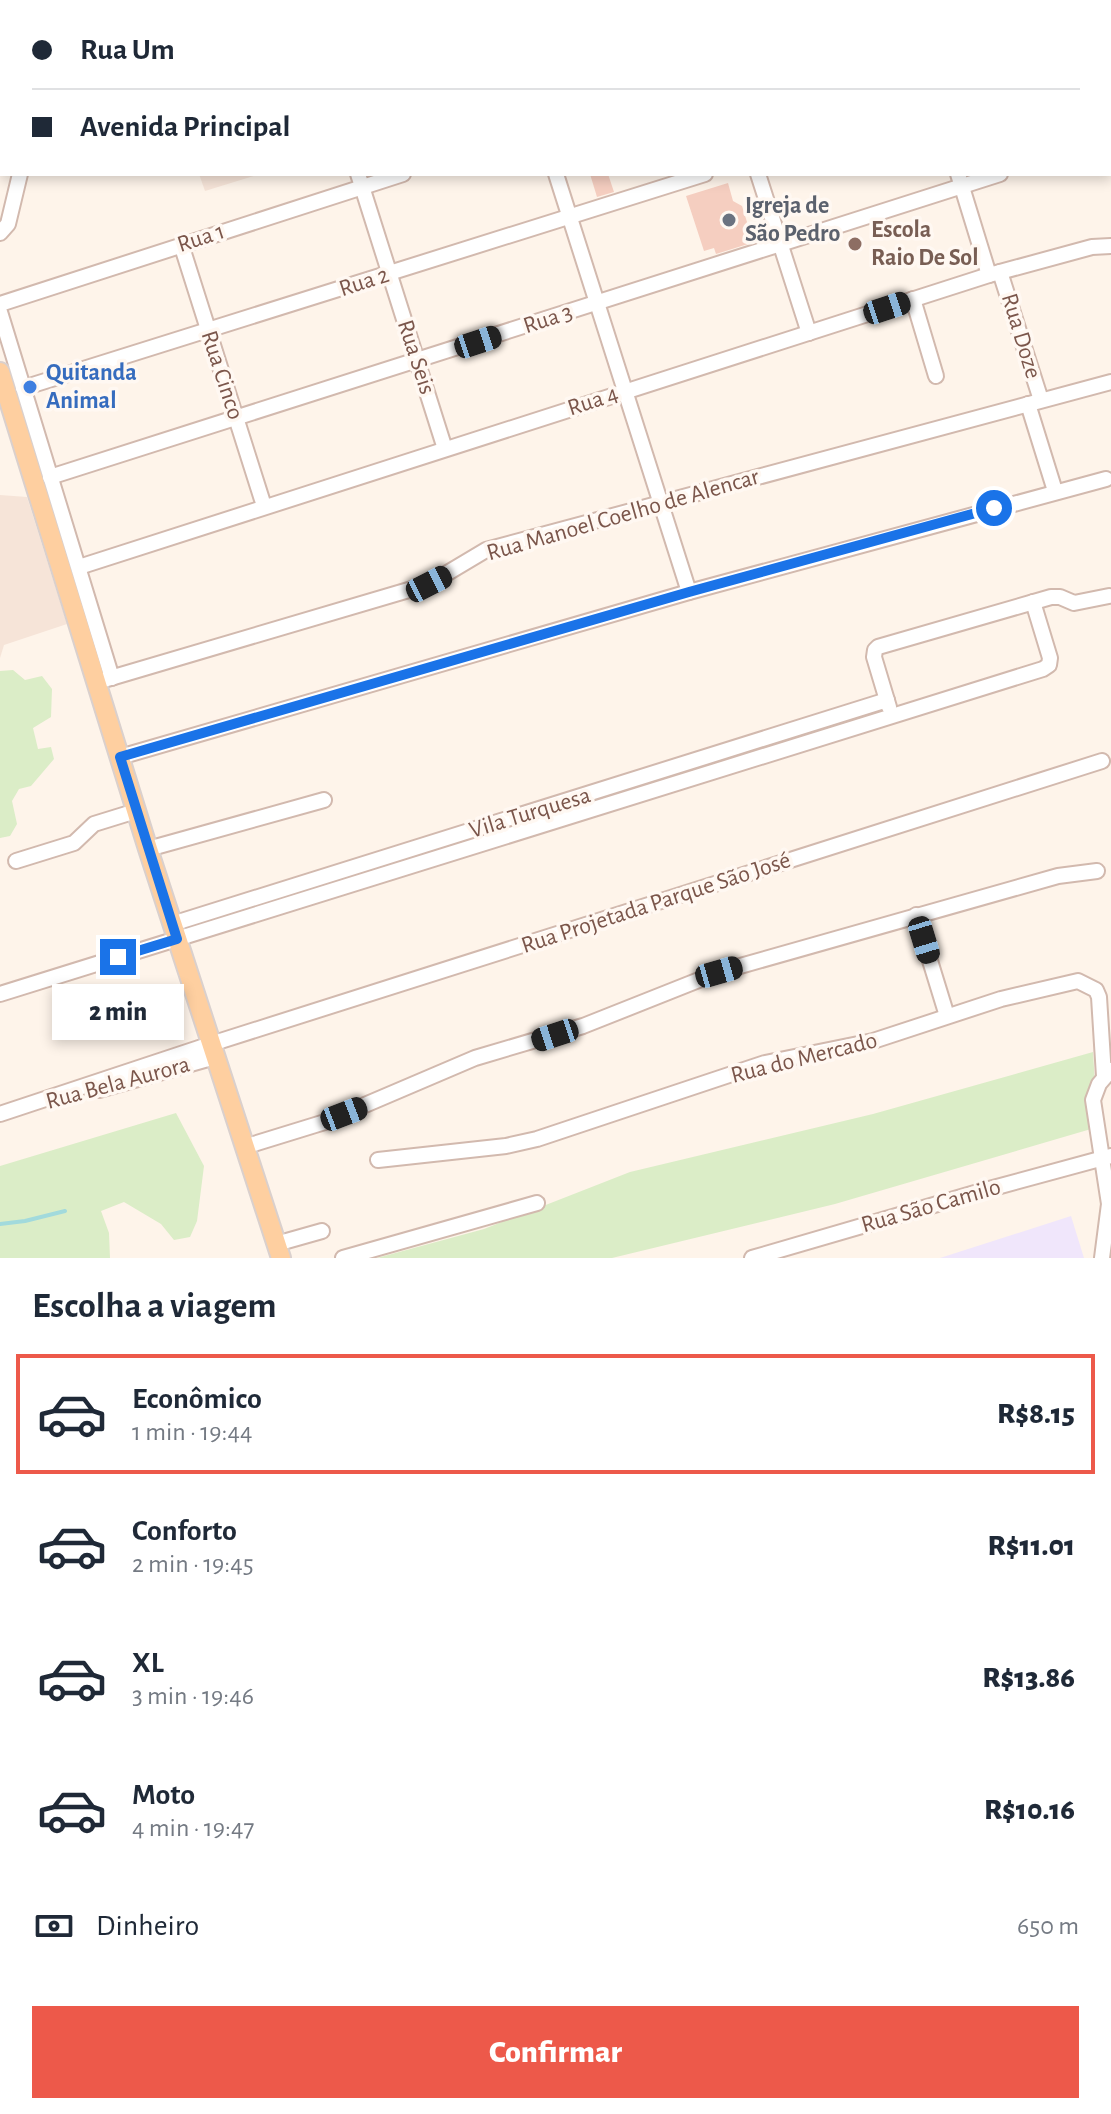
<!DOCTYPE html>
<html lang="pt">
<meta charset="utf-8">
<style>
:root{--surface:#fff;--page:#f2f2f3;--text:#1f2937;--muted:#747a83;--line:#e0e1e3;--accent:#ed594a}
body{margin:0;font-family:"Alegreya Sans",sans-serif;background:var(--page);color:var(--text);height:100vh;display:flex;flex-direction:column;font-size:30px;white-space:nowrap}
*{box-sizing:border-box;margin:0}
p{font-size:26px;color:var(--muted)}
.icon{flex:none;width:44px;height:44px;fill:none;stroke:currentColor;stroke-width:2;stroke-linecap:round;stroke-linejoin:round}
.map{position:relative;height:1258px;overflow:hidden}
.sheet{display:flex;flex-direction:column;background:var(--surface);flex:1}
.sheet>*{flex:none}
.top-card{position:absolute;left:0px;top:0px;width:1112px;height:176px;box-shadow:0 4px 12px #0003;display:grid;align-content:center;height:176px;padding:0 32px;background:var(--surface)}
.end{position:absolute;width:36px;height:36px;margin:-18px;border:10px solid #1a73e8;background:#fff;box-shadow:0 0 0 4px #fff}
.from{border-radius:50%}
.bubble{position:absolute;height:56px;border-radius:0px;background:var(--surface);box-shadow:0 4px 12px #0003;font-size:26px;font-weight:800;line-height:56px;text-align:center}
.car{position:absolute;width:24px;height:48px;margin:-24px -12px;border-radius:10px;box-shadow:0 0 6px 2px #0007;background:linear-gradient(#222 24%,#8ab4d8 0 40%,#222 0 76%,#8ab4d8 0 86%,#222 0)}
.top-card b{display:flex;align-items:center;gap:28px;height:76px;font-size:30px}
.top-card b+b{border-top:2px solid var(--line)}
.top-card i{width:20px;height:20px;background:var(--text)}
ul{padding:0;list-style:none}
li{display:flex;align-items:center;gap:24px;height:120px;margin:0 16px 12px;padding:0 16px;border:4px solid transparent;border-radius:0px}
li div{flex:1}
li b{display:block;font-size:30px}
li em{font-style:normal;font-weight:800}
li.selected{border-color:var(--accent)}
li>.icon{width:72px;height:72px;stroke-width:1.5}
h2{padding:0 32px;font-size:36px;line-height:96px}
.pay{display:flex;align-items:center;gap:20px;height:88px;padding:0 32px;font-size:30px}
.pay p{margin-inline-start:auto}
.action{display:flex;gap:16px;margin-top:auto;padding:16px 32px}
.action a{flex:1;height:92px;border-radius:0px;background:var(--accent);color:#fff;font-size:32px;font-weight:800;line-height:92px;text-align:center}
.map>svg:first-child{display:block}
.residential{fill:#f6e4d8}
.education{fill:#f0e6fb}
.green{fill:#dbedc7}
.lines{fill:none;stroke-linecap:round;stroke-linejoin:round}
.stream{stroke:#a2dadc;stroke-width:4}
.building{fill:#f5cec0}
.minor-casing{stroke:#d2b9ae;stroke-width:18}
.major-casing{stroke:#dad0cd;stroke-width:22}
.minor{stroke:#fff;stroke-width:14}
.major{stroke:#fecfa0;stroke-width:18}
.route{stroke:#1a73e8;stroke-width:10}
.worship-dot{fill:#6b7280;stroke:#fff8f2;stroke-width:3}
.education-dot{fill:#8d6e63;stroke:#fff8f2;stroke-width:3}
.shop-dot{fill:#3f7fe0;stroke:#fff8f2;stroke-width:3}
.labels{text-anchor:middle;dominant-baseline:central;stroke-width:7;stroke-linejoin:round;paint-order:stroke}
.worship-label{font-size:24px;font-weight:bold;fill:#5b616d;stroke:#fff8f2;text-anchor:start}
.education-label{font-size:24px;font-weight:bold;fill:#785e54;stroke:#fff8f2;text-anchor:start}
.street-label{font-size:24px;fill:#7b564b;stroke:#fff8f2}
.shop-label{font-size:24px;font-weight:bold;fill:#366cbe;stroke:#fff8f2;text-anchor:start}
</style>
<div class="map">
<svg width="1111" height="1258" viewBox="0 0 1111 1258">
<rect width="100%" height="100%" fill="#fef4ea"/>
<g class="residential">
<path d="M 199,174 L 260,174 L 205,191 Z"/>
<path d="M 0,495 L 27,497 L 67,624 L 4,645 L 0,658 Z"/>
</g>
<path class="education" d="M 1071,1216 L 1084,1258 L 940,1258 Z"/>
<g class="green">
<path d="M 13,670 L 25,680 L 42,676 L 52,689 L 51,717 L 33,728 L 38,749 L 51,747 L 54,759 L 31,786 L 19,789 L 12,801 L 17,824 L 10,836 L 0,838 L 0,671 Z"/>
<path d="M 1093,1052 L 1095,1083 L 1091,1129 L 835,1204 L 612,1258 L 377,1258 L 484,1229 L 630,1172 L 873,1114 Z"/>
<path d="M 176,1113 L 204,1166 L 197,1221 L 190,1237 L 174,1240 L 161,1224 L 124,1202 L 101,1211 L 109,1233 L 110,1258 L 0,1258 L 0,1166 Z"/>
</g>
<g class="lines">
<path class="stream" d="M 0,1224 L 25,1221 L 65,1211"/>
</g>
<g class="building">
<path d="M 590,174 L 608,174 L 614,192 L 597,197 Z"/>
<path d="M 728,183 L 733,201 L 742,206 L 747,222 L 743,229 L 748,244 L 716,254 L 714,248 L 704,251 L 686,196 Z"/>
</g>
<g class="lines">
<defs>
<g id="minor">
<path d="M 99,0 L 100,2"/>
<path d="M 62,2 L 62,0"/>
<path d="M 128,2 L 136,0"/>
<path d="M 179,2 L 186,0"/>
<path d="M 203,2 L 204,0"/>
<path d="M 337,2 L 337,0"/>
<path d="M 420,2 L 420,0"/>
<path d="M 500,2 L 501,0"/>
<path d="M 939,2 L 945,0"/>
<path d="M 1110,137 L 1111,137"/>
<path d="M 358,174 L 445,449"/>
<path d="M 556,174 L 689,592"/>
<path d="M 758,174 L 809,333"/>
<path d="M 958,174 L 989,275"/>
<path d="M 0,233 L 8,224 L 20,174"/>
<path d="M 181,244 L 264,506"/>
<path d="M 1000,272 L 1041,400"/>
<path d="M 913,299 L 936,376"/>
<path d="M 0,304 L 403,174"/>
<path d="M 0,312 L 112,678"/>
<path d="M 23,388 L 705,174"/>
<path d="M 1028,404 L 1055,491"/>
<path d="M 50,477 L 1000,174"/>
<path d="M 79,567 L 989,275 L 1092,247 L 1111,246"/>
<path d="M 97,682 L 429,584 L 486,550 L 1111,382"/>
<path d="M 889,707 L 874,657 L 875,650 L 878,647 L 1051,597 L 1060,597 L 1074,603 L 1109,596"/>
<path d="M 120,757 L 689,592 L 1106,479"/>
<path d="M 148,849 L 324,800"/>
<path d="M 16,861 L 74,843 L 94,824 L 136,811"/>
<path d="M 916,915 L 947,1016"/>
<path d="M 172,924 L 887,700"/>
<path d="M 0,994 L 1043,669 L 1049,665 L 1050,658 L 1033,602"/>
<path d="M 99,1090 L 215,1057"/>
<path d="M 0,1114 L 211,1044 L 1102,761"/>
<path d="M 244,1147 L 325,1122 L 475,1058 L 583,1026 L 719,972 L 1058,876 L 1097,871"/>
<path d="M 378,1160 L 506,1146 L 537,1139 L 765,1063 L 873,1041 L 1001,999 L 1078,981 L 1096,990 L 1099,997 L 1104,1076"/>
<path d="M 276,1244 L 322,1231"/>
<path d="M 343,1258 L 537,1203"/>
<path d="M 752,1258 L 982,1191 L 1111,1156"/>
<path d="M 1102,1258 L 1109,1204 L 1093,1100 L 1099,1084 L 1111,1070"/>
</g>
<g id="major">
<path d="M 1030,0 L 1034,2"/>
<path d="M 1106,0 L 1111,2"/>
<path d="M 1110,36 L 1111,37"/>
<path d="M 0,372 L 148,849 L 281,1258"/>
</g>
</defs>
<use href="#minor" class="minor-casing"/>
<use href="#major" class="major-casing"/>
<use href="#minor" class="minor"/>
<use href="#major" class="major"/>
</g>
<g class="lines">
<path class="route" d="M 118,957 L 177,939 L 120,757 L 689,592 L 994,508"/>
</g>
<circle class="worship-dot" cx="729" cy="220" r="8"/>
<circle class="education-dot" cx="855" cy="244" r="8"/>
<circle class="shop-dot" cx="30" cy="387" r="8"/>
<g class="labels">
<g class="worship-label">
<text x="745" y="206">Igreja de<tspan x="745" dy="28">São Pedro</tspan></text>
</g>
<g class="education-label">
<text x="871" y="230">Escola<tspan x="871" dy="28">Raio De Sol</tspan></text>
</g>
<g class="street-label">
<text transform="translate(201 238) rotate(-18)">Rua 1</text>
<text transform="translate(364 282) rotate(-18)">Rua 2</text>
<text transform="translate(548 319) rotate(-18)">Rua 3</text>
<text transform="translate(1021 336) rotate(73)">Rua Doze</text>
<text transform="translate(416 357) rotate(72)">Rua Seis</text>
<text transform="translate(222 375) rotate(72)">Rua Cinco</text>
<text transform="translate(593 401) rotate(-18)">Rua 4</text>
<text transform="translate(623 515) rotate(-16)">Rua Manoel Coelho de Alencar</text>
<text transform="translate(530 813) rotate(-17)">Vila Turquesa</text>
<text transform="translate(656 903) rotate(-18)">Rua Projetada Parque São José</text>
<text transform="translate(804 1058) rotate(-14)">Rua do Mercado</text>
<text transform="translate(118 1083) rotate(-15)">Rua Bela Aurora</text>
<text transform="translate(931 1206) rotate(-16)">Rua São Camilo</text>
</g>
<g class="shop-label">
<text x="46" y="373">Quitanda<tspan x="46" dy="28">Animal</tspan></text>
</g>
</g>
</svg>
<i class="end from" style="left:994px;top:508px"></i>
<i class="end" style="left:118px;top:957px"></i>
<div class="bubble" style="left:52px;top:984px;width:132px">2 min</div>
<i class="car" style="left:887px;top:308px;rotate:72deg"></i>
<i class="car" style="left:478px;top:342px;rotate:72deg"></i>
<i class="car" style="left:429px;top:584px;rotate:63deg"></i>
<i class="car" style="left:924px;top:940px;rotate:163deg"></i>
<i class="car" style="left:719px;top:972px;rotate:74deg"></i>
<i class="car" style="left:555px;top:1035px;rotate:252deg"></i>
<i class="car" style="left:344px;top:1114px;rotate:69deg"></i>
<div class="top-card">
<b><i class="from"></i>Rua Um</b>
<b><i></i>Avenida Principal</b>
</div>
</div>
<section class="sheet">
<h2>Escolha a viagem</h2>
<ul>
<li class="selected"><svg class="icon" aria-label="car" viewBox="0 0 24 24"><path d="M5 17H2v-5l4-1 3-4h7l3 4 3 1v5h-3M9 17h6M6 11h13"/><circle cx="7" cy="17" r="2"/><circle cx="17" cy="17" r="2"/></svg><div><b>Econômico</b><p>1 min · 19:44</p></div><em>R$8.15</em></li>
<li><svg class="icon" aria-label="car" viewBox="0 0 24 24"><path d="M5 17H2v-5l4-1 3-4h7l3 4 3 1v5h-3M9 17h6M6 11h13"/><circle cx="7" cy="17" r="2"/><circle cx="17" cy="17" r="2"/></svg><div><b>Conforto</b><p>2 min · 19:45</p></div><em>R$11.01</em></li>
<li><svg class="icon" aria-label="car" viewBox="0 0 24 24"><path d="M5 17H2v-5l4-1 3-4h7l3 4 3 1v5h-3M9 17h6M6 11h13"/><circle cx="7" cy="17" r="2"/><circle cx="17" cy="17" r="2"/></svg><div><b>XL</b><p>3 min · 19:46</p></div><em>R$13.86</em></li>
<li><svg class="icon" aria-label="car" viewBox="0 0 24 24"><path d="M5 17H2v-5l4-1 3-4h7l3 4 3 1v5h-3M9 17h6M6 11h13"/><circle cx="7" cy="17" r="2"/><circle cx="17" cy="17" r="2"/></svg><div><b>Moto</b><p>4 min · 19:47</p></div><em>R$10.16</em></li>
</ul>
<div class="pay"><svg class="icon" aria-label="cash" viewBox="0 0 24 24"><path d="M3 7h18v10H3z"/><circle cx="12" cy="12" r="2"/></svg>Dinheiro<p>650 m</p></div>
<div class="action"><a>Confirmar</a></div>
</section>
